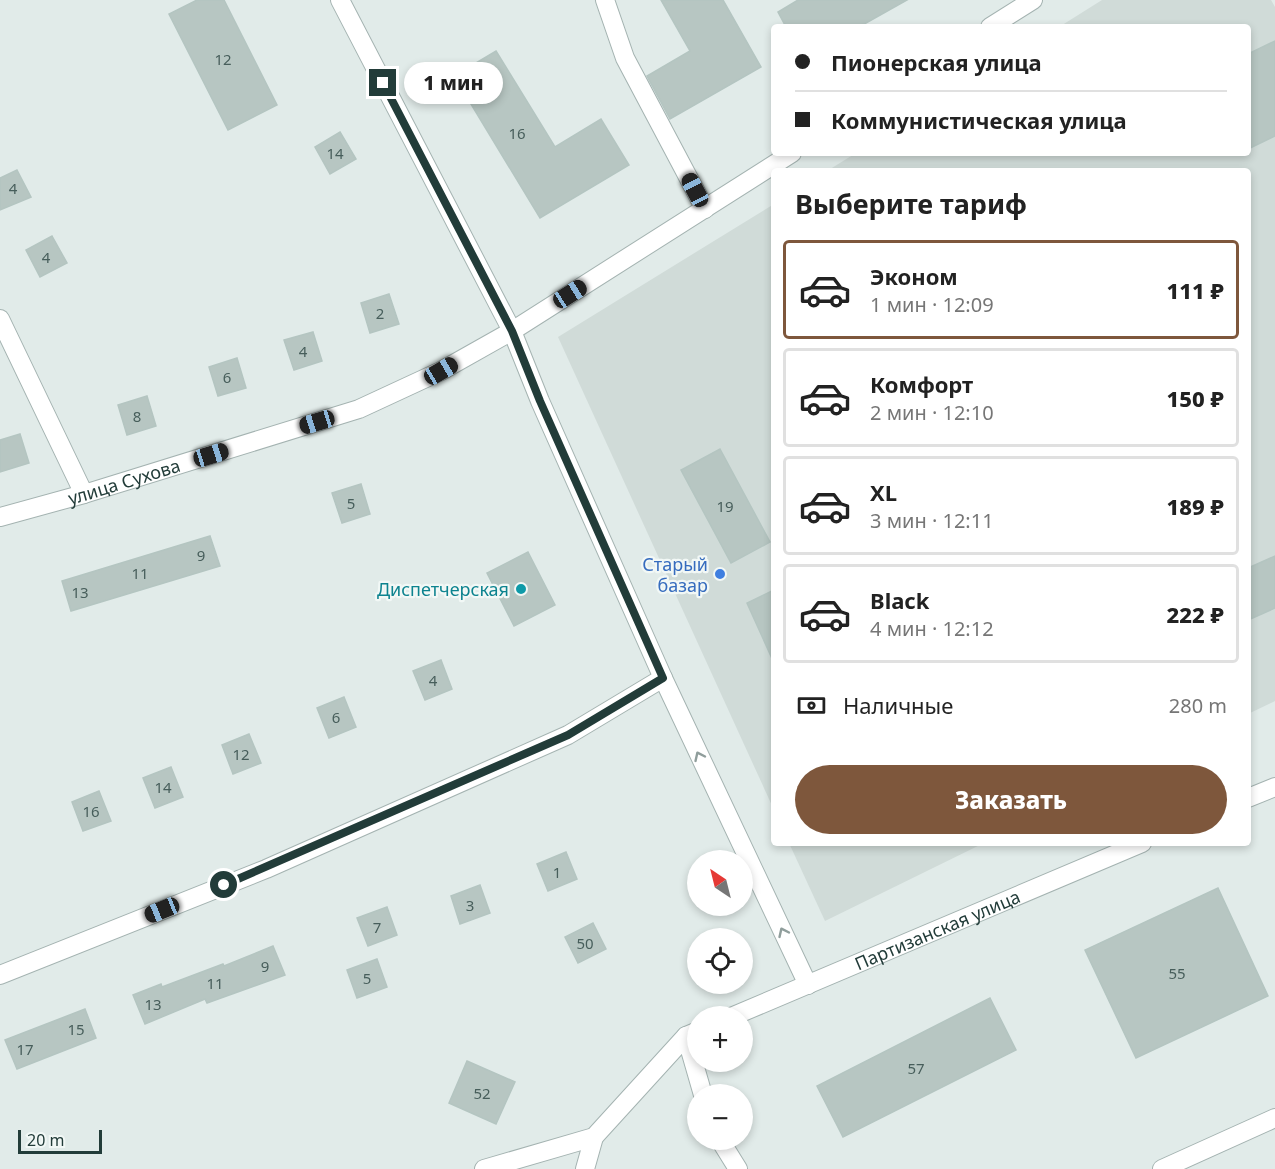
<!DOCTYPE html>
<html lang="ru">
<meta charset="utf-8">
<style>
:root{--surface:#fff;--page:#f2f2f2;--text:#222;--muted:#767676;--line:#e0e0e0;--accent:#7e573c}
body{margin:0;font-family:"Noto Sans",sans-serif;background:var(--page);color:var(--text);height:100vh;display:flex;flex-direction:column;font-size:22px;white-space:nowrap}
*{box-sizing:border-box;margin:0}
p{font-size:20px;color:var(--muted)}
.icon{flex:none;width:33px;height:33px;fill:none;stroke:currentColor;stroke-width:2;stroke-linecap:round;stroke-linejoin:round}
.map{position:relative;flex:1;overflow:hidden}
.sheet{position:absolute;left:771px;top:168px;width:480px;height:678px;display:flex;flex-direction:column;background:var(--surface);border-radius:6px;box-shadow:0 3px 9px #0003}
.sheet>*{flex:none}
.guide{position:absolute;left:771px;top:24px;width:480px;height:132px;border-radius:6px;box-shadow:0 3px 9px #0003;display:grid;align-content:center;height:132px;padding:0 24px;background:var(--surface)}
.needle{width:39px;rotate:325deg}
.controls{position:absolute;left:687px;top:850px;display:grid;gap:12px}
.controls a{display:grid;place-items:center;width:66px;height:66px;border-radius:50%;background:var(--surface);box-shadow:0 3px 9px #0003;font-size:30px}
.scale{position:absolute;left:18px;bottom:15px;width:84px;box-sizing:border-box;padding-left:6px;border:3px solid #223c39;border-top:0;font-size:16px;line-height:21px;white-space:nowrap;color:#223c39;-webkit-text-stroke:4px #f2f8f6;paint-order:stroke}
.end{position:absolute;width:27px;height:27px;margin:-14px;border:8px solid #223c39;background:#fff;box-shadow:0 0 0 3px #fff}
.from{border-radius:50%}
.bubble{position:absolute;height:42px;border-radius:21px;background:var(--surface);box-shadow:0 3px 9px #0003;font-size:20px;font-weight:800;line-height:42px;text-align:center}
.car{position:absolute;width:18px;height:36px;margin:-18px -9px;border-radius:8px;box-shadow:0 0 4px 2px #0007;background:linear-gradient(#222 24%,#8ab4d8 0 40%,#222 0 76%,#8ab4d8 0 86%,#222 0)}
.guide b{display:flex;align-items:center;gap:21px;height:57px;font-size:22px}
.guide b+b{border-top:2px solid var(--line)}
.guide i{width:15px;height:15px;background:var(--text)}
ul{padding:0;list-style:none}
li{display:flex;align-items:center;gap:18px;height:99px;margin:0 12px 9px;padding:0 12px;border:3px solid var(--line);border-radius:6px}
li div{flex:1}
li b{display:block;font-size:22px}
li em{font-style:normal;font-weight:800}
li.selected{border-color:var(--accent)}
li>.icon{width:54px;height:54px;stroke-width:1.5}
h2{padding:0 24px;font-size:27px;line-height:72px}
.pay{display:flex;align-items:center;gap:15px;height:66px;padding:0 24px;font-size:22px}
.pay p{margin-inline-start:auto}
.cta{display:flex;gap:12px;margin-top:auto;padding:12px 24px}
.cta a{flex:1;height:69px;border-radius:36px;background:var(--accent);color:#fff;font-size:24px;font-weight:800;line-height:69px;text-align:center}
.map>svg:first-child{display:block}
.built{fill:#d0dbd8}
.building{fill:#b7c6c2;stroke:#b4c5c1;stroke-width:1.5}
.lines{fill:none;stroke-linecap:round;stroke-linejoin:round}
.minor-casing{stroke:#a4b3b1;stroke-width:20}
.minor{stroke:#fff;stroke-width:18}
.oneway{stroke:#909e9c}
.route{stroke:#223c39;stroke-width:8}
.shop-dot{fill:#3f7fe0;stroke:#f2f8f6;stroke-width:2}
.culture-dot{fill:#0f9aa8;stroke:#f2f8f6;stroke-width:2}
.labels{text-anchor:middle;dominant-baseline:central;stroke-width:4.5;stroke-linejoin:round;paint-order:stroke}
.number-label{font-size:15px;fill:#475e5b}
.street-label{font-size:18px;fill:#223c39;stroke:#f2f8f6}
.shop-label{font-size:18px;fill:#366cbe;stroke:#f2f8f6;text-anchor:end}
.culture-label{font-size:18px;fill:#0d838f;stroke:#f2f8f6;text-anchor:end}
</style>
<div class="map">
<svg width="1275" height="1169" viewBox="0 0 1275 1169">
<rect width="100%" height="100%" fill="#e1ebe9"/>
<g class="built">
<path d="M 1102,0 L 1271,0 L 1275,7 L 1275,701 L 1248,714 L 1248,171 L 827,171 L 856,153 L 1248,153 L 1248,27 L 1059,27 Z"/>
<path d="M 774,204 L 774,810 L 558,337 Z"/>
<path d="M 789,843 L 984,843 L 825,921 Z"/>
</g>
<g class="building">
<path d="M 197,0 L 224,0 L 277,105 L 228,130 L 169,14 Z"/>
<path d="M 661,0 L 723,0 L 761,67 L 670,119 L 647,76 L 690,51 Z"/>
<path d="M 798,0 L 907,0 L 859,27 L 786,27 L 778,12 Z"/>
<path d="M 1275,41 L 1275,136 L 1248,149 L 1248,54 Z"/>
<path d="M 496,51 L 555,147 L 601,119 L 629,165 L 540,218 L 454,76 Z"/>
<path d="M 340,132 L 356,159 L 330,174 L 315,147 Z"/>
<path d="M 17,170 L 31,197 L 0,210 L 0,178 Z"/>
<path d="M 52,236 L 67,263 L 40,277 L 26,250 Z"/>
<path d="M 389,294 L 399,324 L 370,333 L 361,303 Z"/>
<path d="M 313,332 L 322,361 L 294,370 L 284,340 Z"/>
<path d="M 237,358 L 246,388 L 218,396 L 209,367 Z"/>
<path d="M 147,396 L 156,426 L 127,435 L 118,405 Z"/>
<path d="M 20,434 L 29,463 L 0,472 L 0,440 Z"/>
<path d="M 720,449 L 770,542 L 731,563 L 681,470 Z"/>
<path d="M 361,484 L 370,514 L 342,523 L 332,493 Z"/>
<path d="M 210,536 L 220,566 L 71,611 L 62,581 Z"/>
<path d="M 528,552 L 555,605 L 514,626 L 487,573 Z"/>
<path d="M 1275,556 L 1275,608 L 1248,620 L 1248,568 Z"/>
<path d="M 774,590 L 774,663 L 747,603 Z"/>
<path d="M 441,660 L 452,689 L 425,700 L 413,671 Z"/>
<path d="M 344,697 L 356,727 L 329,738 L 317,708 Z"/>
<path d="M 249,734 L 261,763 L 233,774 L 222,745 Z"/>
<path d="M 171,767 L 183,797 L 155,808 L 143,778 Z"/>
<path d="M 99,791 L 111,821 L 83,831 L 72,802 Z"/>
<path d="M 566,852 L 577,879 L 548,891 L 537,864 Z"/>
<path d="M 480,885 L 490,913 L 460,924 L 451,896 Z"/>
<path d="M 1218,888 L 1268,996 L 1136,1058 L 1085,950 Z"/>
<path d="M 387,907 L 397,935 L 368,946 L 357,918 Z"/>
<path d="M 593,923 L 606,949 L 578,963 L 565,937 Z"/>
<path d="M 273,946 L 285,975 L 207,1003 L 205,999 L 145,1024 L 133,995 L 161,984 L 162,987 L 223,964 L 224,966 Z"/>
<path d="M 377,959 L 387,987 L 357,998 L 347,970 Z"/>
<path d="M 990,998 L 1016,1050 L 843,1137 L 817,1086 Z"/>
<path d="M 85,1009 L 96,1038 L 17,1069 L 5,1040 Z"/>
<path d="M 467,1061 L 515,1082 L 496,1124 L 449,1103 Z"/>
</g>
<g class="lines">
<defs>
<g id="minor">
<path d="M 340,0 L 512,331 L 540,401 L 663,678 L 808,985"/>
<path d="M 605,0 L 625,58 L 705,209"/>
<path d="M 990,27 L 1033,0"/>
<path d="M 0,319 L 84,494"/>
<path id="s1" d="M 0,517 L 84,494 L 359,409 L 441,371 L 512,331 L 792,153"/>
<path d="M 1248,798 L 1275,787"/>
<path d="M 0,975 L 266,869 L 568,735 L 663,678"/>
<path id="s2" d="M 731,1017 L 1142,843"/>
<path d="M 686,1036 L 703,1095"/>
<path d="M 720,1140 L 738,1169"/>
<path d="M 484,1169 L 594,1137 L 686,1036 L 698,1031"/>
<path d="M 585,1169 L 594,1137"/>
<path d="M 1162,1169 L 1275,1118"/>
</g>
</defs>
<use href="#minor" class="minor-casing"/>
<use href="#minor" class="minor"/>
</g>
<defs><path id="oneway-chevron" d="M-2-3.5L2.5 0L-2 3.5" fill="none" stroke-width="1.6" stroke-linecap="round" stroke-linejoin="round" transform="scale(1.5)"/></defs>
<g class="oneway">
<use href="#oneway-chevron" transform="translate(699 756) rotate(-115)"/>
<use href="#oneway-chevron" transform="translate(783 932) rotate(-115)"/>
</g>
<g class="lines">
<path class="route" d="M 224,885 L 568,735 L 663,678 L 540,401 L 512,331 L 383,83"/>
</g>
<circle class="shop-dot" cx="720" cy="574" r="6"/>
<circle class="culture-dot" cx="521" cy="589" r="6"/>
<g class="labels">
<g class="number-label">
<text x="223" y="59">12</text>
<text x="517" y="133">16</text>
<text x="335" y="153">14</text>
<text x="13" y="188">4</text>
<text x="46" y="257">4</text>
<text x="380" y="313">2</text>
<text x="303" y="351">4</text>
<text x="227" y="377">6</text>
<text x="137" y="416">8</text>
<text x="351" y="503">5</text>
<text x="725" y="506">19</text>
<text x="201" y="555">9</text>
<text x="140" y="573">11</text>
<text x="80" y="592">13</text>
<text x="433" y="680">4</text>
<text x="336" y="717">6</text>
<text x="241" y="754">12</text>
<text x="163" y="787">14</text>
<text x="91" y="811">16</text>
<text x="557" y="872">1</text>
<text x="470" y="905">3</text>
<text x="377" y="927">7</text>
<text x="585" y="943">50</text>
<text x="265" y="966">9</text>
<text x="1177" y="973">55</text>
<text x="367" y="978">5</text>
<text x="215" y="983">11</text>
<text x="153" y="1004">13</text>
<text x="76" y="1029">15</text>
<text x="25" y="1049">17</text>
<text x="916" y="1068">57</text>
<text x="482" y="1093">52</text>
</g>
<g class="street-label">
<text stroke="none"><textPath href="#s1" startOffset="129">улица Сухова</textPath></text>
<text stroke="none"><textPath href="#s2" startOffset="224">Партизанская улица</textPath></text>
</g>
<g class="shop-label">
<text x="708" y="564">Старый<tspan x="708" dy="21">базар</tspan></text>
</g>
<g class="culture-label">
<text x="509" y="589">Диспетчерская</text>
</g>
</g>
</svg>
<div class="controls">
<a><svg class="needle" viewBox="-14 -14 28 28"><path d="M0-13l5 13h-10z" fill="#e53935"/><path d="M0 13l5-13h-10z" fill="#767676"/></svg></a>
<a><svg class="icon" aria-label="locate" viewBox="0 0 24 24"><circle cx="12" cy="12" r="6"/><path d="M12 2v4M12 18v4M2 12h4M18 12h4"/></svg></a>
<a>+</a>
<a>−</a>
</div>
<div class="scale">20 m</div>
<i class="end from" style="left:224px;top:885px"></i>
<i class="end" style="left:383px;top:83px"></i>
<div class="bubble" style="left:404px;top:62px;width:99px">1 мин</div>
<i class="car" style="left:695px;top:190px;rotate:332deg"></i>
<i class="car" style="left:570px;top:294px;rotate:58deg"></i>
<i class="car" style="left:441px;top:371px;rotate:60deg"></i>
<i class="car" style="left:317px;top:422px;rotate:253deg"></i>
<i class="car" style="left:211px;top:455px;rotate:73deg"></i>
<i class="car" style="left:162px;top:910px;rotate:248deg"></i>
<div class="guide">
<b><i class="from"></i>Пионерская улица</b>
<b><i></i>Коммунистическая улица</b>
</div>
<section class="sheet">
<h2>Выберите тариф</h2>
<ul>
<li class="selected"><svg class="icon" aria-label="car" viewBox="0 0 24 24"><path d="M5 17H2v-5l4-1 3-4h7l3 4 3 1v5h-3M9 17h6M6 11h13"/><circle cx="7" cy="17" r="2"/><circle cx="17" cy="17" r="2"/></svg><div><b>Эконом</b><p>1 мин · 12:09</p></div><em>111 ₽</em></li>
<li><svg class="icon" aria-label="car" viewBox="0 0 24 24"><path d="M5 17H2v-5l4-1 3-4h7l3 4 3 1v5h-3M9 17h6M6 11h13"/><circle cx="7" cy="17" r="2"/><circle cx="17" cy="17" r="2"/></svg><div><b>Комфорт</b><p>2 мин · 12:10</p></div><em>150 ₽</em></li>
<li><svg class="icon" aria-label="car" viewBox="0 0 24 24"><path d="M5 17H2v-5l4-1 3-4h7l3 4 3 1v5h-3M9 17h6M6 11h13"/><circle cx="7" cy="17" r="2"/><circle cx="17" cy="17" r="2"/></svg><div><b>XL</b><p>3 мин · 12:11</p></div><em>189 ₽</em></li>
<li><svg class="icon" aria-label="car" viewBox="0 0 24 24"><path d="M5 17H2v-5l4-1 3-4h7l3 4 3 1v5h-3M9 17h6M6 11h13"/><circle cx="7" cy="17" r="2"/><circle cx="17" cy="17" r="2"/></svg><div><b>Black</b><p>4 мин · 12:12</p></div><em>222 ₽</em></li>
</ul>
<div class="pay"><svg class="icon" aria-label="cash" viewBox="0 0 24 24"><path d="M3 7h18v10H3z"/><circle cx="12" cy="12" r="2"/></svg>Наличные<p>280 m</p></div>
<div class="cta"><a>Заказать</a></div>
</section>
</div>
